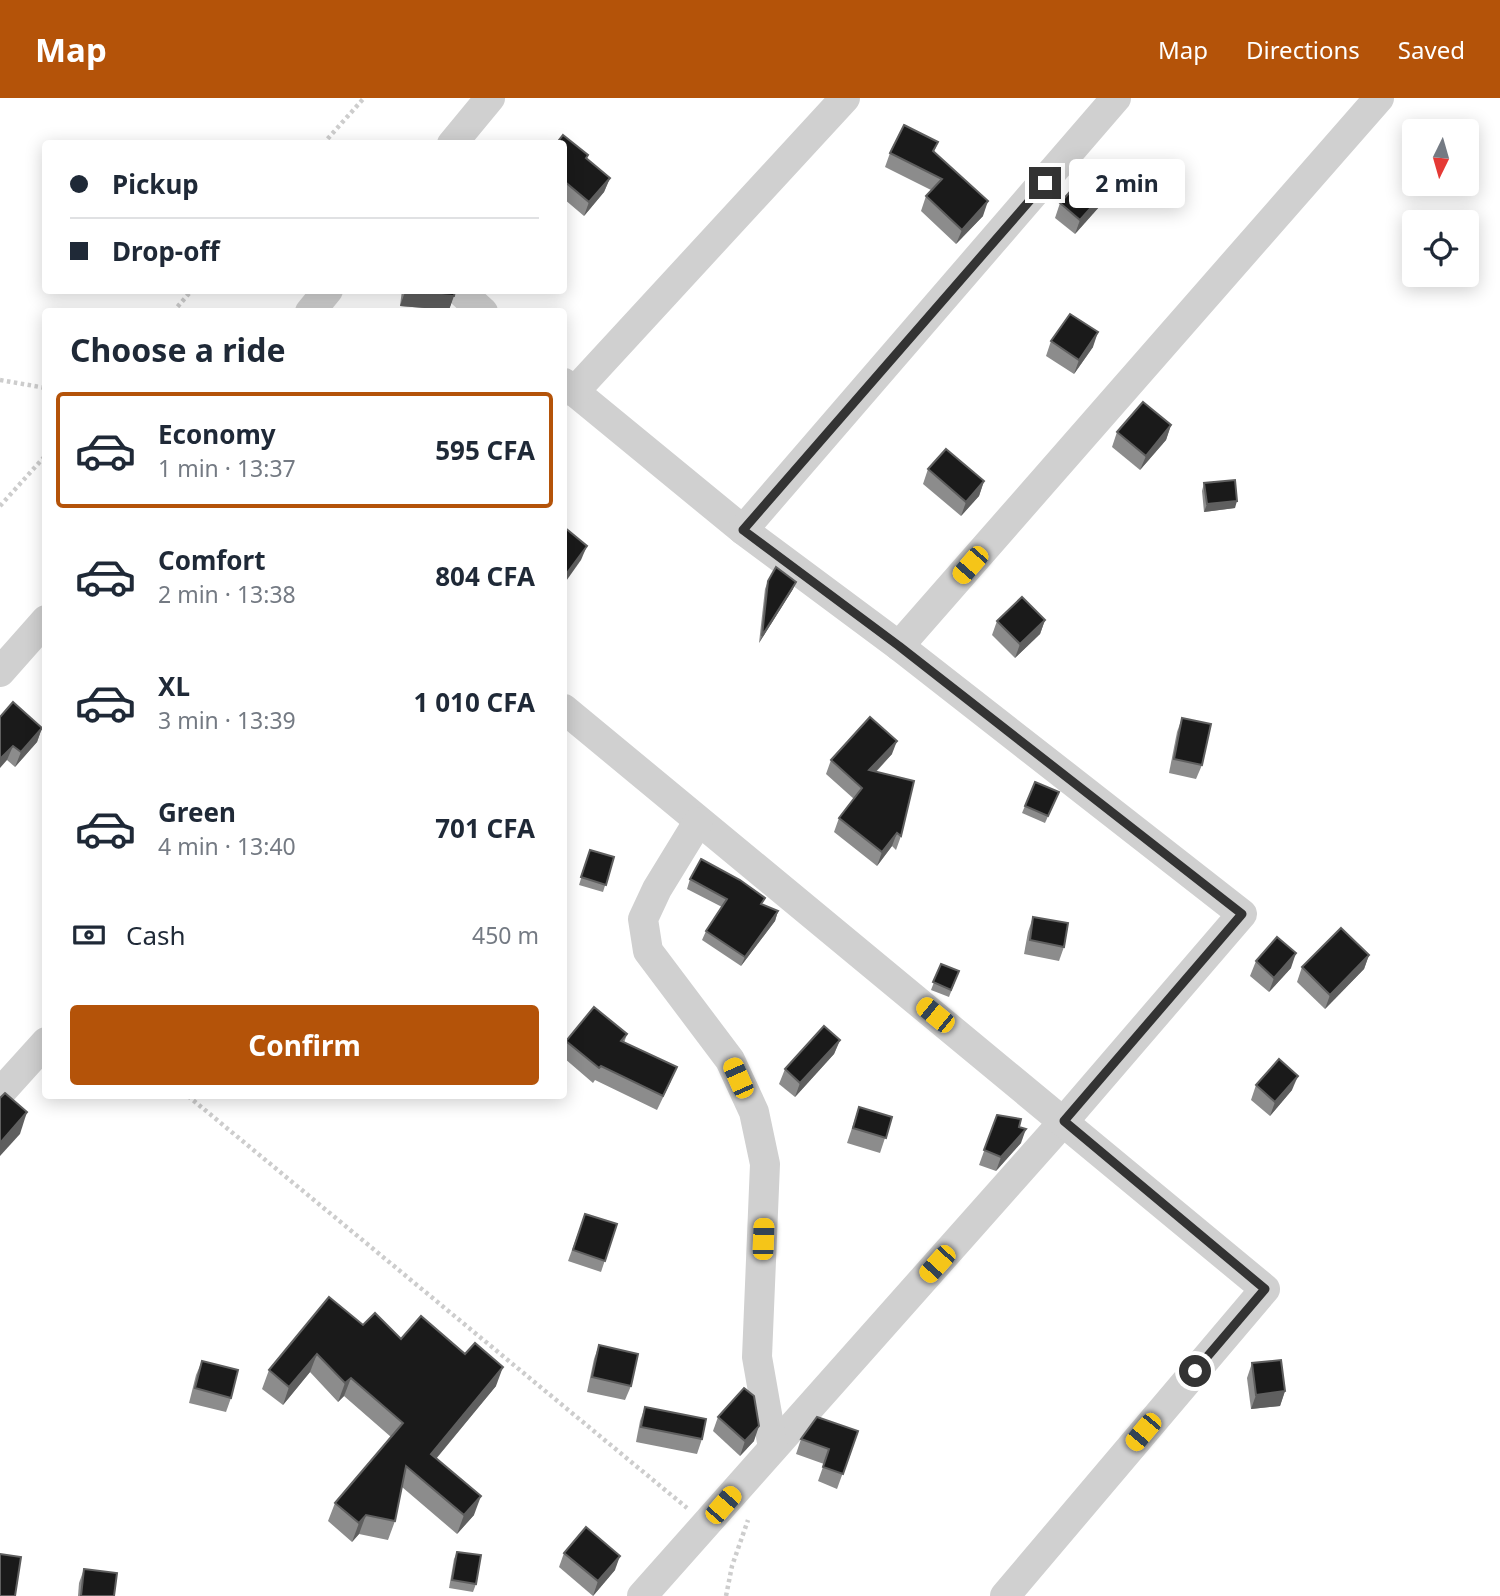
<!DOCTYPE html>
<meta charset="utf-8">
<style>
:root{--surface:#fff;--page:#f6f6f7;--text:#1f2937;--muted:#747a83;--line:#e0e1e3;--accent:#b45309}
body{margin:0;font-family:"Noto Sans",sans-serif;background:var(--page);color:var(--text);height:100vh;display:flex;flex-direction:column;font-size:26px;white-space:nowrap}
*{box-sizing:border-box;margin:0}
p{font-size:23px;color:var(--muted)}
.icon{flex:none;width:38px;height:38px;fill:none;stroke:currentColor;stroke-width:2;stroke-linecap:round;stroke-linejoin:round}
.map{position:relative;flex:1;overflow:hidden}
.side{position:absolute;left:42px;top:210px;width:525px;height:791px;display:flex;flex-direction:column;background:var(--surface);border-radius:7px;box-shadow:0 4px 18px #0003}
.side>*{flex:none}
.guide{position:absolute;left:42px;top:42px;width:525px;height:154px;border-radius:7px;box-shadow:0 4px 18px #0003;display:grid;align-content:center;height:154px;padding:0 28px;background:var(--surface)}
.needle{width:46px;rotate:185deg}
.fabs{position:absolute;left:1402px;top:21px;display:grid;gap:14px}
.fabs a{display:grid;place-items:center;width:77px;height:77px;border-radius:7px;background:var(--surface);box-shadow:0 4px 18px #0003;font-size:35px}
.end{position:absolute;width:32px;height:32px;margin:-16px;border:9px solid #333;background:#fff;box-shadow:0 0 0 4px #fff}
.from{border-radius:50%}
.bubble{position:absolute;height:49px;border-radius:7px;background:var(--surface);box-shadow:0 4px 18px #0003;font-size:23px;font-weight:700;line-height:49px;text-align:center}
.car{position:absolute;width:21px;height:42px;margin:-21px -10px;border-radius:9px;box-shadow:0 0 5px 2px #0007;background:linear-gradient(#f5c518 24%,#345 0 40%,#f5c518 0 76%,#345 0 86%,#f5c518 0)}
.guide b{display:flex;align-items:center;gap:24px;height:66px;font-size:26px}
.guide b+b{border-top:2px solid var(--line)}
.guide i{width:18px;height:18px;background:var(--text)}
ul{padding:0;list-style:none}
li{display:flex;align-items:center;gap:21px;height:116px;margin:0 14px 10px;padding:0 14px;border:4px solid transparent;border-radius:7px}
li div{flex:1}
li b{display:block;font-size:26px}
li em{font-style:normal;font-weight:700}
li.on{border-color:var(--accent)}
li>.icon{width:63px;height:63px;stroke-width:1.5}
h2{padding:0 28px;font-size:32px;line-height:84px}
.pay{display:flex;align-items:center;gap:18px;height:77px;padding:0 28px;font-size:26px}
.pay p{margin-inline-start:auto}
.cta{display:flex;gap:14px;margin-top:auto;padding:14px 28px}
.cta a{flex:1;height:80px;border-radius:7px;background:var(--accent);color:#fff;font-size:28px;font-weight:700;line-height:80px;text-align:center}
header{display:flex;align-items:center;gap:42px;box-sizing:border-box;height:98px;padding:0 35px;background:var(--accent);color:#fff}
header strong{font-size:33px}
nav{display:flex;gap:38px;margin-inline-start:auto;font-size:24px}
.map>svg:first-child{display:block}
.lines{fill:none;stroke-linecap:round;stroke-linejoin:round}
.path{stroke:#cdcdcd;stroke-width:4.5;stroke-dasharray:3.5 3.5;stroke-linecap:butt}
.street{stroke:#d0d0d0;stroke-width:30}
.wall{fill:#8c8c8c}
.shaded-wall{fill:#5f5f5f}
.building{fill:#1a1a1a;stroke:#5f5f5f;stroke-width:2}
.route{stroke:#333;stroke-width:9}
</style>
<header>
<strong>Map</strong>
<nav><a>Map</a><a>Directions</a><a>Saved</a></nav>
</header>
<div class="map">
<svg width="1500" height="1498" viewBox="0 0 1500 1498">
<rect width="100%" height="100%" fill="#fff"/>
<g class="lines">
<g class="path">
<path d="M 323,46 L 364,0"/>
<path d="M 173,214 L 192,192"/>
<path d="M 0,282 L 46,290"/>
<path d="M 0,408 L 46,357"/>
<path d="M 188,998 L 687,1410"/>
<path d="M 726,1498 L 732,1468 L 748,1422"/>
</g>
<g class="street">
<path d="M 452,46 L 490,0"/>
<path d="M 459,192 L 483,214"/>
<path d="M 310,214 L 328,192"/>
<path d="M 564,285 L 743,432 L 899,548 L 1242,816 L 1064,1023 L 642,1498"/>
<path d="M 574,294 L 845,0"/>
<path d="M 743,432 L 1116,0"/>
<path d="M 899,548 L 1379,0"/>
<path d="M 0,574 L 46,522"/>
<path d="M 564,611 L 1265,1191 L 1005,1498"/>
<path d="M 698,724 L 657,791 L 643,821 L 648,853 L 730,962 L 754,1014 L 765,1066 L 757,1259 L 773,1350"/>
<path d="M 0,995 L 46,944"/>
</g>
</g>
<g class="wall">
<path d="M 938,44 L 934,54 L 983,118 L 956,146 L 921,113 L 926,98 L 931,92 L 885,69 L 890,55 Z"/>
<path d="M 564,46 L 588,57 L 587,61 L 610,80 L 604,94 L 584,118 L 564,101 Z"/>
<path d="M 1104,95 L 1099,109 L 1075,136 L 1055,120 L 1060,105 Z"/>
<path d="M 402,192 L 455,192 L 449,212 L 400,208 Z"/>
<path d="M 1051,243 L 1093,249 L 1074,276 L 1046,258 Z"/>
<path d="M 1171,327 L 1166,342 L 1140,372 L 1112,349 L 1117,334 Z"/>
<path d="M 928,371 L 984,383 L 979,398 L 961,418 L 923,386 Z"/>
<path d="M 1204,385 L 1235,410 L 1204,414 L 1202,393 Z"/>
<path d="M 768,483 L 793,491 L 759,545 L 765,491 Z"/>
<path d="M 1045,522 L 1040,536 L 1015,560 L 992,537 L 997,523 Z"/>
<path d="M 0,619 L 42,630 L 37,644 L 15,669 L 7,662 Z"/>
<path d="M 1182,620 L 1202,667 L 1196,681 L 1169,675 L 1177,634 Z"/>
<path d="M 892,656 L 876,674 L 901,738 L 896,752 L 892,748 L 877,768 L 834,734 L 839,720 L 854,701 L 826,676 L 831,662 Z"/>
<path d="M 1035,684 L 1059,694 L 1045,725 L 1022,715 Z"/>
<path d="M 590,752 L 614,759 L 603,794 L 579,787 Z"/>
<path d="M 690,781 L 778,813 L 775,823 L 741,868 L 702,842 L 706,833 L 722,809 L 687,791 Z"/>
<path d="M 1033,819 L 1064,849 L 1059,863 L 1024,856 L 1028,834 Z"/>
<path d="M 1369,857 L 1364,871 L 1325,911 L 1297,884 L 1302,869 Z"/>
<path d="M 1256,863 L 1291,870 L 1269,894 L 1250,878 Z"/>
<path d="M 941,866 L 959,873 L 949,899 L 931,892 Z"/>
<path d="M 627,936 L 624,945 L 671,983 L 657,1012 L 595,982 L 593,985 L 564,960 L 564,949 L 566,943 Z"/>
<path d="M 840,942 L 834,956 L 795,999 L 779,986 L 785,971 Z"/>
<path d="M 1256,987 L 1292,992 L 1270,1018 L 1251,1002 Z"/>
<path d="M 859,1009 L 892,1019 L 880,1055 L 847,1045 Z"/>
<path d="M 997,1017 L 1019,1029 L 1021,1045 L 996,1073 L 979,1067 Z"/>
<path d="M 585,1116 L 617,1126 L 601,1174 L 568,1163 Z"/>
<path d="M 363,1227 L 401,1241 L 496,1288 L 436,1361 L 474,1417 L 457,1436 L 402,1389 L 395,1423 L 388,1442 L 359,1436 L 352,1444 L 328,1423 L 335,1405 L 391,1339 L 344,1298 L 338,1304 L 310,1274 L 283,1307 L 262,1291 L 269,1272 Z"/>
<path d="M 599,1247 L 631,1288 L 625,1302 L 587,1294 L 594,1261 Z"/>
<path d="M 202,1263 L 231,1300 L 226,1314 L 189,1305 L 196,1277 Z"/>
<path d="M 1252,1265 L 1285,1293 L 1280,1308 L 1251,1311 L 1247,1280 Z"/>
<path d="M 645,1309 L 702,1341 L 697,1356 L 636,1344 L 640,1323 Z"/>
<path d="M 718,1319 L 754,1343 L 740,1358 L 713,1333 Z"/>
<path d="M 858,1333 L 837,1391 L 818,1383 L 824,1366 L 796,1356 L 801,1341 Z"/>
<path d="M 457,1454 L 476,1486 L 473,1494 L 449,1490 L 454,1461 Z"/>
<path d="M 564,1455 L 615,1472 L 593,1498 L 559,1469 Z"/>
<path d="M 84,1471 L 114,1498 L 78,1498 L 79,1485 Z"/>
</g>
<g class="shaded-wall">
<path d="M 610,80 L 604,94 L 584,118 L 589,104 Z"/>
<path d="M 1104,95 L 1099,109 L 1075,136 L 1080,122 Z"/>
<path d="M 988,103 L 983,118 L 956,146 L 962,132 Z"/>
<path d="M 405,194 L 454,198 L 449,212 L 400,208 Z"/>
<path d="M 1098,234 L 1093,249 L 1074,276 L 1079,262 Z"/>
<path d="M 1171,327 L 1166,342 L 1140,372 L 1146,358 Z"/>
<path d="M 984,383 L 979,398 L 961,418 L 966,404 Z"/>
<path d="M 1237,403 L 1235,410 L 1204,414 L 1207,406 Z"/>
<path d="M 587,448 L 581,462 L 564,486 L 564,479 Z"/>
<path d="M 796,484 L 793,491 L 759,545 L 762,538 Z"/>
<path d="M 1045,522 L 1040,536 L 1015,560 L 1020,546 Z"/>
<path d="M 42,630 L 37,644 L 15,669 L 21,654 Z"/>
<path d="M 897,643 L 892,656 L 864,686 L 869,672 Z"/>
<path d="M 13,648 L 7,662 L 0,670 L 0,661 Z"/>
<path d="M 897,735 L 892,748 L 877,768 L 882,754 Z"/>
<path d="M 778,813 L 775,823 L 741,868 L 745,859 Z"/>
<path d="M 1296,855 L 1291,870 L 1269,894 L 1274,880 Z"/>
<path d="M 1369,857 L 1364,871 L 1325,911 L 1330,897 Z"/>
<path d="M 840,942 L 834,956 L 795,999 L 800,985 Z"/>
<path d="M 1298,978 L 1292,992 L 1270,1018 L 1275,1004 Z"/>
<path d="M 27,1014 L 20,1036 L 0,1058 L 0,1045 Z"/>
<path d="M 1026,1031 L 1021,1045 L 996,1073 L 1001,1059 Z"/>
<path d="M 317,1256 L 310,1274 L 283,1307 L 289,1289 Z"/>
<path d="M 503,1269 L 496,1288 L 424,1375 L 431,1356 Z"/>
<path d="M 351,1280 L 344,1298 L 338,1304 L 345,1285 Z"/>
<path d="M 1285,1293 L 1280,1308 L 1251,1311 L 1256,1297 Z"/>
<path d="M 759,1328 L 754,1343 L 740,1358 L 745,1343 Z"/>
<path d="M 481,1398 L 474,1417 L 457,1436 L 464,1417 Z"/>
<path d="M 366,1417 L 359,1436 L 352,1444 L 359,1425 Z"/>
<path d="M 620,1458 L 615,1472 L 593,1498 L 598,1483 Z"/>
</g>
<g class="building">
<path d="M 904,27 L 938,44 L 933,53 L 988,103 L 962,132 L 926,98 L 942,81 L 890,55 Z"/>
<path d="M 563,37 L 588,57 L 586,60 L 610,80 L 589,104 L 564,83 L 564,46 L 556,46 Z"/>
<path d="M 1084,78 L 1104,95 L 1080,122 L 1060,105 Z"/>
<path d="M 406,192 L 455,192 L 455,193 L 454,198 L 405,194 Z"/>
<path d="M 1070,216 L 1098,234 L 1079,262 L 1051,243 Z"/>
<path d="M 1143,304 L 1171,327 L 1146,358 L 1117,334 Z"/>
<path d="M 946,351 L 984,383 L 966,404 L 928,371 Z"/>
<path d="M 1235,382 L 1237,403 L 1207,406 L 1204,385 Z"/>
<path d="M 564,429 L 587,448 L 564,479 Z"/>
<path d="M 776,469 L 796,484 L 762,538 L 768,483 Z"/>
<path d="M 1022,499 L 1045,522 L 1020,546 L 997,523 Z"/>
<path d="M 13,604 L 42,630 L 21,654 L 13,648 L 0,661 L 0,619 Z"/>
<path d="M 870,619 L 897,643 L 869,672 L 914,683 L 901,738 L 897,735 L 882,754 L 839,720 L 862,690 L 831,662 Z"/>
<path d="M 1182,620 L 1211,626 L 1202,667 L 1174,661 Z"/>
<path d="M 1035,684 L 1059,694 L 1048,718 L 1025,708 Z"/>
<path d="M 590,752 L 614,759 L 606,787 L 581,779 Z"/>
<path d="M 701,761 L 740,782 L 765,800 L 761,806 L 778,813 L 745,859 L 706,833 L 727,801 L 690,781 Z"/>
<path d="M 1033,819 L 1068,825 L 1064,849 L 1030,842 Z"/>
<path d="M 1341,830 L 1369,857 L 1330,897 L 1302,869 Z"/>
<path d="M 1277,839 L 1296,855 L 1274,880 L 1256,863 Z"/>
<path d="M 941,866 L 959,873 L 951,892 L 933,884 Z"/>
<path d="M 594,909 L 627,936 L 621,943 L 677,969 L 663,998 L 601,968 L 599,970 L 566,943 Z"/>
<path d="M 824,928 L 840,942 L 800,985 L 785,971 Z"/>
<path d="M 1279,961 L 1298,978 L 1275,1004 L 1256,987 Z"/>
<path d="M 5,995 L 27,1014 L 0,1045 L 0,1000 Z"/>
<path d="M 859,1009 L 892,1019 L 886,1040 L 853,1030 Z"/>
<path d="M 997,1017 L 1021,1021 L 1019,1029 L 1026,1031 L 1001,1059 L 984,1052 Z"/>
<path d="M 585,1116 L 617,1126 L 605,1163 L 573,1152 Z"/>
<path d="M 329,1199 L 363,1227 L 375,1215 L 401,1241 L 421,1218 L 465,1256 L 475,1245 L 503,1269 L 431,1356 L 481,1398 L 464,1417 L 406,1368 L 395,1423 L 366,1417 L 359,1425 L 335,1405 L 403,1325 L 351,1280 L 345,1285 L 317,1256 L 289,1289 L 269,1272 Z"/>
<path d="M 599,1247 L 638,1256 L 631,1288 L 592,1279 Z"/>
<path d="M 1281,1262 L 1285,1293 L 1256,1297 L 1252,1265 Z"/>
<path d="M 202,1263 L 238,1272 L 231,1300 L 195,1290 Z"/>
<path d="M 744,1290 L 754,1298 L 759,1328 L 745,1343 L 718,1319 Z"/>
<path d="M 645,1309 L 706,1321 L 702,1341 L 641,1329 Z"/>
<path d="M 817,1319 L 858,1333 L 843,1376 L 823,1369 L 829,1351 L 801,1341 Z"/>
<path d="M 586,1429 L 620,1458 L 598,1483 L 564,1455 Z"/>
<path d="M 457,1454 L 481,1457 L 476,1486 L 452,1482 Z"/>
<path d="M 0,1456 L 21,1459 L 15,1498 L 0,1498 Z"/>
<path d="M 84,1471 L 117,1475 L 114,1498 L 81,1498 Z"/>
</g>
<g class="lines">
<path class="route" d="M 1045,85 L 743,432 L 899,548 L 1242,816 L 1064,1023 L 1265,1191 L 1195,1273"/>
</g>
</svg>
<div class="fabs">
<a><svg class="needle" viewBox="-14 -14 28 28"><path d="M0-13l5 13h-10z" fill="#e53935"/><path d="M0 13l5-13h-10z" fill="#747a83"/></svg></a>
<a><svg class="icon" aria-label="locate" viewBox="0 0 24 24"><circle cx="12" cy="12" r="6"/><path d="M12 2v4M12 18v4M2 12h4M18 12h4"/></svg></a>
</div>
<i class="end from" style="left:1195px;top:1273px"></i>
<i class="end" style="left:1045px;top:85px"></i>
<div class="bubble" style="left:1069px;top:61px;width:116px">2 min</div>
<i class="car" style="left:970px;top:467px;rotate:221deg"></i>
<i class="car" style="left:935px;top:917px;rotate:309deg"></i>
<i class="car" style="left:738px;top:980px;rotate:336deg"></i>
<i class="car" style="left:763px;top:1141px;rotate:2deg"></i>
<i class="car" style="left:937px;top:1166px;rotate:222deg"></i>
<i class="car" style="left:1143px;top:1334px;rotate:220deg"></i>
<i class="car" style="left:723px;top:1407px;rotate:41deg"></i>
<div class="guide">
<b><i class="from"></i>Pickup</b>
<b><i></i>Drop-off</b>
</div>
<section class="side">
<h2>Choose a ride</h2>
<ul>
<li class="on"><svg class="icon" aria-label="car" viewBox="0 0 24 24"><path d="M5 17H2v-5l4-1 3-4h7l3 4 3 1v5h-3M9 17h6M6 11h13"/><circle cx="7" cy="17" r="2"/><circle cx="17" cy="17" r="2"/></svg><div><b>Economy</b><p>1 min · 13:37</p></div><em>595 CFA</em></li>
<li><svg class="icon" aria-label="car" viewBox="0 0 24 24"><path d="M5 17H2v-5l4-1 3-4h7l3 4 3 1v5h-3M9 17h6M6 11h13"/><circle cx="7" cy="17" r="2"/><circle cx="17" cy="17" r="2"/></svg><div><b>Comfort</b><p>2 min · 13:38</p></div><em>804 CFA</em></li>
<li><svg class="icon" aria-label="car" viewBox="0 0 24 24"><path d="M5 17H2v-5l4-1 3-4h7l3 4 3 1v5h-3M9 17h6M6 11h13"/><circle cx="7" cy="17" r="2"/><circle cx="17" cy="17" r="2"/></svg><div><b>XL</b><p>3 min · 13:39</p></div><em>1 010 CFA</em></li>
<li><svg class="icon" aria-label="car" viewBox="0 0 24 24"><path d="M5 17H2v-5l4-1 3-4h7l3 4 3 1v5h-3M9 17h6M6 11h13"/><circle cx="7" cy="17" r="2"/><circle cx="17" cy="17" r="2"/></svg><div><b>Green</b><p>4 min · 13:40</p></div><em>701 CFA</em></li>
</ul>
<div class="pay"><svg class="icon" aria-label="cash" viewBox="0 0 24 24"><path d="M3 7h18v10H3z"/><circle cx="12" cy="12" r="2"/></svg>Cash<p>450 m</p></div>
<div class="cta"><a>Confirm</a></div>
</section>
</div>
